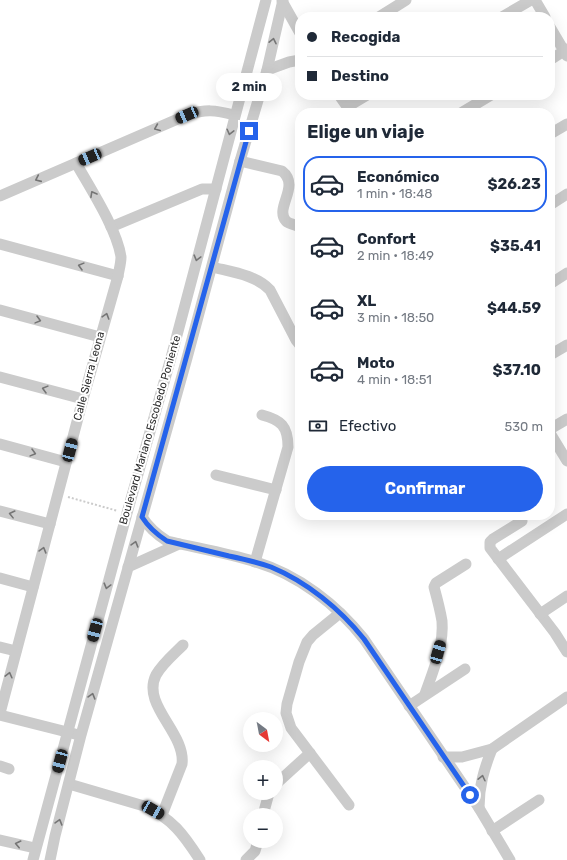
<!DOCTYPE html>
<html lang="es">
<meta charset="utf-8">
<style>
:root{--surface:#fff;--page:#f2f2f3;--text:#1f2937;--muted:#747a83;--line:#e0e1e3;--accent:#2563eb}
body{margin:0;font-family:Rubik,sans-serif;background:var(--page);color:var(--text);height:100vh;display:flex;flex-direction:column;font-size:15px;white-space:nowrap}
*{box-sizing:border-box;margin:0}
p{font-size:13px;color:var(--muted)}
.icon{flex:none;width:22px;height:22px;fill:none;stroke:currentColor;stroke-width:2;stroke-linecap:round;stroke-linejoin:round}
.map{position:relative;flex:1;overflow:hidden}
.side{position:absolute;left:295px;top:108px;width:260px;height:412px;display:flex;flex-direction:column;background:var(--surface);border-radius:16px;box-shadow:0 4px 16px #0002}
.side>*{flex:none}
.top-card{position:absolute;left:295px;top:12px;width:260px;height:88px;border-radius:16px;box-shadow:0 4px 16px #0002;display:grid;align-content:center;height:88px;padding:0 12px;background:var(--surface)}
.needle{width:26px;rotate:148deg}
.controls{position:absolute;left:243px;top:712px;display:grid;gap:8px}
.controls a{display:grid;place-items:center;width:40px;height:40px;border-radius:50%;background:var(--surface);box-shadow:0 4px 16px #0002;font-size:20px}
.end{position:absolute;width:18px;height:18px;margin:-9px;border:5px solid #2563eb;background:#fff;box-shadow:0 0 0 2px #fff}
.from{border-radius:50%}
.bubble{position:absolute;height:28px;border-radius:14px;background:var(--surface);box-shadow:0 4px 16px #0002;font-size:13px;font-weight:700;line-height:28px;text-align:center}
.car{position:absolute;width:12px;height:24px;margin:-12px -6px;border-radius:5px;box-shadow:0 0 3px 1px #0007;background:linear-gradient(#222 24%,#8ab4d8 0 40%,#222 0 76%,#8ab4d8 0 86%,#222 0)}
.top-card b{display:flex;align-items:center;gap:14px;height:38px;font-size:15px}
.top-card b+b{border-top:1px solid var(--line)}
.top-card i{width:10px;height:10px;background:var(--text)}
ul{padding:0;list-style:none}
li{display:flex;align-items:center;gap:12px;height:56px;margin:0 8px 6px;padding:0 4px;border:2px solid transparent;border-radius:16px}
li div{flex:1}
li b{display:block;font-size:15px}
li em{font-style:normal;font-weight:700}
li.on{border-color:var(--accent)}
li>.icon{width:36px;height:36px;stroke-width:1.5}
h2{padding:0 12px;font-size:18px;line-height:48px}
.pay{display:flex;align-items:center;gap:10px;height:44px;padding:0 12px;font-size:15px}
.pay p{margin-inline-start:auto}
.action{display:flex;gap:8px;margin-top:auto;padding:8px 12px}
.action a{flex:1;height:46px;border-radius:24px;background:var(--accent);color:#fff;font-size:16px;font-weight:700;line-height:46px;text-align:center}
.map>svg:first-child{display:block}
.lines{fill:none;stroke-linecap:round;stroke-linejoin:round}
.path{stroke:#cbcbcb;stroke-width:2;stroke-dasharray:2 2;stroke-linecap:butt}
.minor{stroke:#cbcbcb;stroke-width:11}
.oneway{stroke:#757575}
.route{stroke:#2563eb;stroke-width:5}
.labels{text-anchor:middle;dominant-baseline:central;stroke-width:4;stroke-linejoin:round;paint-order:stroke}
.street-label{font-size:11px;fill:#2e2e2e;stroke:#fff}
</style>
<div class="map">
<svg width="567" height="860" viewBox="0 0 567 860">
<rect width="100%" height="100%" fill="#fff"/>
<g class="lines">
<path class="path" d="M 68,497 L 118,511"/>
<g class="minor">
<path d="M 535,0 L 545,17"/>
<path d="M 282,1 L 300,33"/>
<path d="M 379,17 L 406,0"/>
<path d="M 502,17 L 531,0"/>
<path d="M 550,27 L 567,56"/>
<path d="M 550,60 L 567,49"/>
<path d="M 267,70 L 289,62 L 300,60"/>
<path d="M 339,95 L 351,112"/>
<path d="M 347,107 L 367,95"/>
<path d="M 461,113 L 491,95"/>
<path d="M 550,134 L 567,124"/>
<path d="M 240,161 L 282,171 C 301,186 274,208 286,221 C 289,224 296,225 300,227"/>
<path d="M 0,196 L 187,115 C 206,109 215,110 234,115"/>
<path d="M 550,205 L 567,194"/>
<path d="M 111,227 L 202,189 L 216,189"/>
<path d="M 0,244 L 118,276"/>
<path d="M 212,267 C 232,272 256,275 270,290 L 296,340 L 300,345"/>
<path d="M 550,284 L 567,273"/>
<path d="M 0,310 L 100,337"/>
<path d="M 550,355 L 567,345"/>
<path d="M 0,377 L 83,399"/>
<path d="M 550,429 L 567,419"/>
<path d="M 550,433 L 567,461"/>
<path d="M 0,444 L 66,462"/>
<path d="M 216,475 L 276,490"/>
<path d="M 0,511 L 50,524"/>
<path d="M 142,517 C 149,528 156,534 167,541 C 196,548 227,553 256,562 C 299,575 337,605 364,639 L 479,808 L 510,860"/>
<path d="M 522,521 L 493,539 L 490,542 L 490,548 L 555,633 L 567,652"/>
<path d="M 498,559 L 567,514"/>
<path d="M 255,562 L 288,447 C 288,426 281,420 262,415"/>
<path d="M 128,567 L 179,544"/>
<path d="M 0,578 L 33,587"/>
<path d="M 340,613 L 313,635 L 307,642 L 299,662 L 287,704 L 286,713 L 291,728 L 349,805"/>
<path d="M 540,614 L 567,596"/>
<path d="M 0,647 L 16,651"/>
<path d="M 425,694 C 433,671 444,646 442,621 C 440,609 437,598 434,587 L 436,583 L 466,564"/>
<path d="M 409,706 L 465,669"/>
<path d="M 0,713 L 83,399 L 118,276 C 119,270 121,263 121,257 C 117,229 90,188 76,163"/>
<path d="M 0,715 L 75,734"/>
<path d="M 443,757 L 462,757 L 492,749 L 567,697"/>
<path d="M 0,766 L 9,769"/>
<path d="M 69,784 L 144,806 C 172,818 184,835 200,860"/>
<path d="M 276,784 L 310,753"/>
<path d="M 479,808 C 479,786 484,769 492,749"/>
<path d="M 162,815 L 182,764 C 186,733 141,705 156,675 C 162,664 174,654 183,645"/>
<path d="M 263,815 L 269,793"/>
<path d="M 492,831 L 539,800"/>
<path d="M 0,840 L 35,848"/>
<path d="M 33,860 L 127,513 L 172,354 L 266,0"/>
<path d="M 50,860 L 55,836 L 81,735 L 187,358 L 240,161 L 267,70 L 283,0"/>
<path d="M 246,860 L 255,851 L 258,841"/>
</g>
</g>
<defs><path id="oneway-chevron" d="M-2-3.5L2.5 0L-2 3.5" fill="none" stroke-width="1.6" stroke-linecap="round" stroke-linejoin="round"/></defs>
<g class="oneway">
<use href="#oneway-chevron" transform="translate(273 41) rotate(-78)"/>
<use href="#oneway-chevron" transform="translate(157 128) rotate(157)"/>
<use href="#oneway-chevron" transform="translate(230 132) rotate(104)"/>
<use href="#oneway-chevron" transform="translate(38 179) rotate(156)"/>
<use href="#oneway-chevron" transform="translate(93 194) rotate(-119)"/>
<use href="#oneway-chevron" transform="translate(197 258) rotate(105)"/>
<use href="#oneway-chevron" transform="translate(81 266) rotate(-165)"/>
<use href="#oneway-chevron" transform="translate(106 316) rotate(-73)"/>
<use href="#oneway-chevron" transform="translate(38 320) rotate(15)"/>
<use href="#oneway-chevron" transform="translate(45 389) rotate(-165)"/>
<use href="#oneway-chevron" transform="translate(33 453) rotate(15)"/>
<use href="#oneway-chevron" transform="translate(12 514) rotate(-166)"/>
<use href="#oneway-chevron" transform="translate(135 544) rotate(-74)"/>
<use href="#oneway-chevron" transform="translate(43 550) rotate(-74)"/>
<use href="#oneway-chevron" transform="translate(107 586) rotate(105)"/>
<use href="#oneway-chevron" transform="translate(9 675) rotate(-76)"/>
<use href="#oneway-chevron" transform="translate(92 696) rotate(-74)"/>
<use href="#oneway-chevron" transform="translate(482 778) rotate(-77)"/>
<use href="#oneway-chevron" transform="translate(59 822) rotate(-74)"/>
<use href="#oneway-chevron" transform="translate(18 844) rotate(-167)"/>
</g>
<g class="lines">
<path class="route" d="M 249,131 L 142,517 C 149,528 156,534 167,541 C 188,546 209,551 229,556 C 243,559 257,562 271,567 C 307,582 340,609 364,639 L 470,795"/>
</g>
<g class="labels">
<g class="street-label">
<text transform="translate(89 376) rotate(-75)">Calle Sierra Leona</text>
<text transform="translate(150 430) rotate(-74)">Boulevard Mariano Escobedo Poniente</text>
</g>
</g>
</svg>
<div class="controls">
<a><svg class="needle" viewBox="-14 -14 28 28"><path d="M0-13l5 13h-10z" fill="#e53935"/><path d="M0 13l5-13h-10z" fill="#747a83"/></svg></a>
<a>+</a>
<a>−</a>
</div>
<i class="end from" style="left:470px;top:795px"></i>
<i class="end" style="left:249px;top:131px"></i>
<div class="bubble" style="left:216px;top:73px;width:66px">2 min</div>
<i class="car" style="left:187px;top:115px;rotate:247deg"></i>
<i class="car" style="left:90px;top:157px;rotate:247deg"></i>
<i class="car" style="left:70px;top:450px;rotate:15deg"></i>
<i class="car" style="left:95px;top:630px;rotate:195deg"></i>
<i class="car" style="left:438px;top:652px;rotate:16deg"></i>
<i class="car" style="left:60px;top:761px;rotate:195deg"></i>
<i class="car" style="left:153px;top:810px;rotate:120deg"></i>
<div class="top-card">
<b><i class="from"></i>Recogida</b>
<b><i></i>Destino</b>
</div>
<section class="side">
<h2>Elige un viaje</h2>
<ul>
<li class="on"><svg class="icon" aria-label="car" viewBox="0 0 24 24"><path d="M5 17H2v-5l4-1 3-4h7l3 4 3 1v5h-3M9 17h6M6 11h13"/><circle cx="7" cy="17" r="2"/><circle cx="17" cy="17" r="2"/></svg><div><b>Económico</b><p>1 min · 18:48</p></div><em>$26.23</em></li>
<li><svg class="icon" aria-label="car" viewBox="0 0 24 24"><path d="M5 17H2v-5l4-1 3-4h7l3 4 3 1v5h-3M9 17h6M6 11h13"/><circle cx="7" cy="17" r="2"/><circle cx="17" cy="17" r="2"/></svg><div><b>Confort</b><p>2 min · 18:49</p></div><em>$35.41</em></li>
<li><svg class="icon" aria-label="car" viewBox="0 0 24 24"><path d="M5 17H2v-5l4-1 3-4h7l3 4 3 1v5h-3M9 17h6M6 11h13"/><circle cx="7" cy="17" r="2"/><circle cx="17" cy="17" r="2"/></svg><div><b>XL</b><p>3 min · 18:50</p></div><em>$44.59</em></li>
<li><svg class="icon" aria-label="car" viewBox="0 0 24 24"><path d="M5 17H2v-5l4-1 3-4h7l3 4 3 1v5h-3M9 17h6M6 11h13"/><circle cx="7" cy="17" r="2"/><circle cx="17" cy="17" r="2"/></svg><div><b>Moto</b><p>4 min · 18:51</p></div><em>$37.10</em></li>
</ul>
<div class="pay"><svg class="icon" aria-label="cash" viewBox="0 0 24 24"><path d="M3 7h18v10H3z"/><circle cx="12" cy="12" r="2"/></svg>Efectivo<p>530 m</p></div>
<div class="action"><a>Confirmar</a></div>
</section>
</div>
